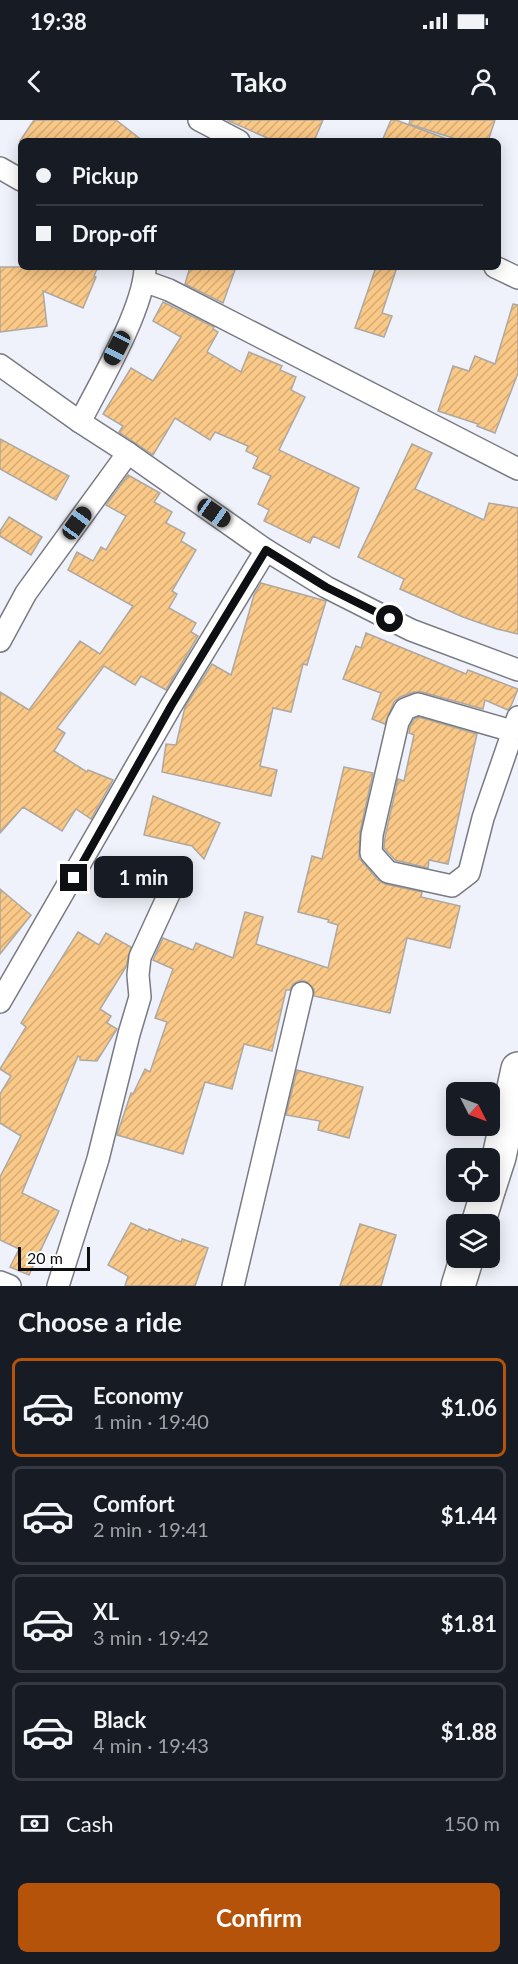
<!DOCTYPE html>
<meta charset="utf-8">
<style>
:root{--surface:#171b24;--page:#242831;--text:#f1f3f6;--muted:#9ea1a6;--line:#363941;--accent:#b45309}
body{margin:0;font-family:Lato,sans-serif;background:var(--page);color:var(--text);height:100vh;display:flex;flex-direction:column;font-size:22px;white-space:nowrap}
*{box-sizing:border-box;margin:0}
p{font-size:20px;color:var(--muted)}
.icon{flex:none;width:33px;height:33px;fill:none;stroke:currentColor;stroke-width:2;stroke-linecap:round;stroke-linejoin:round}
.map{position:relative;height:1166px;overflow:hidden}
.panel{display:flex;flex-direction:column;background:var(--surface);flex:1}
.panel>*{flex:none}
.hud{position:absolute;left:18px;top:18px;width:483px;height:132px;border-radius:9px;box-shadow:0 3px 15px #0003;display:grid;align-content:center;height:132px;padding:0 18px;background:var(--surface)}
.needle{width:39px;rotate:132deg}
.tools{position:absolute;left:446px;top:962px;display:grid;gap:12px}
.tools a{display:grid;place-items:center;width:54px;height:54px;border-radius:9px;background:var(--surface);box-shadow:0 3px 15px #0003;font-size:30px}
.scale{position:absolute;left:18px;bottom:15px;width:72px;box-sizing:border-box;padding-left:6px;border:3px solid #0e0f12;border-top:0;font-size:16px;line-height:21px;white-space:nowrap;color:#0e0f12;-webkit-text-stroke:4px #fff;paint-order:stroke}
.end{position:absolute;width:27px;height:27px;margin:-14px;border:8px solid #0e0f12;background:#fff;box-shadow:0 0 0 3px #fff}
.from{border-radius:50%}
.bubble{position:absolute;height:42px;border-radius:9px;background:var(--surface);box-shadow:0 3px 15px #0003;font-size:20px;font-weight:700;line-height:42px;text-align:center}
.car{position:absolute;width:18px;height:36px;margin:-18px -9px;border-radius:8px;box-shadow:0 0 4px 2px #0007;background:linear-gradient(#222 24%,#8ab4d8 0 40%,#222 0 76%,#8ab4d8 0 86%,#222 0)}
.hud b{display:flex;align-items:center;gap:21px;height:57px;font-size:22px}
.hud b+b{border-top:2px solid var(--line)}
.hud i{width:15px;height:15px;background:var(--text)}
ul{padding:0;list-style:none}
li{display:flex;align-items:center;gap:18px;height:99px;margin:0 12px 9px;padding:0 6px;border:3px solid var(--line);border-radius:9px}
li div{flex:1}
li b{display:block;font-size:22px}
li em{font-style:normal;font-weight:700}
li.selected{border-color:var(--accent)}
li>.icon{width:54px;height:54px;stroke-width:1.5}
h2{padding:0 18px;font-size:27px;line-height:72px}
.pay{display:flex;align-items:center;gap:15px;height:66px;padding:0 18px;font-size:22px}
.pay p{margin-inline-start:auto}
.button{display:flex;gap:12px;margin-top:auto;padding:12px 18px}
.button a{flex:1;height:69px;border-radius:9px;background:var(--accent);color:#fff;font-size:24px;font-weight:700;line-height:69px;text-align:center}
.status{display:flex;justify-content:space-between;align-items:center;height:42px;padding:0 30px;background:var(--surface);direction:ltr}
.status svg{height:16px;fill:currentColor}
header{display:flex;justify-content:space-between;align-items:center;height:78px;padding:0 18px;background:var(--surface);font-size:27px;font-weight:700}
.map>svg:first-child{display:block}
.building{fill:url(#building-hatch);stroke:#ada8a1;stroke-width:1.5}
.lines{fill:none;stroke-linecap:round;stroke-linejoin:round}
.street-casing{stroke:#797b82;stroke-width:24}
.primary-casing{stroke:#797b82;stroke-width:36}
.street{stroke:#fff;stroke-width:21}
.primary{stroke:#fff;stroke-width:33}
.route{stroke:#0e0f12;stroke-width:8}
</style>
<div class="status"><b>19:38</b><svg viewBox="0 0 49 12"><path d="M0 12V9h3v3zM5 12V6h3v6zM10 12V3h3v9zM15 12V0h3v12zM26 1h20v11H26zM47 4h2v5h-2z"/></svg></div>
<header><svg class="icon" aria-label="back" viewBox="0 0 24 24"><path d="M15 5l-7 7 7 7"/></svg>Tako<svg class="icon" aria-label="person" viewBox="0 0 24 24"><circle cx="12" cy="8" r="4"/><path d="M4 21q1-7 8-7t8 7"/></svg></header>
<div class="map">
<svg width="518" height="1166" viewBox="0 0 518 1166">
<defs>
<pattern id="building-hatch" width="6" height="6" patternUnits="userSpaceOnUse" patternTransform="scale(1.5)"><rect width="6" height="6" fill="#fac887"/><path d="M-1 1l2-2M0 6l6-6M5 7l2-2" fill="none" stroke="#d5ab74"/></pattern>
</defs>
<rect width="100%" height="100%" fill="#f0f2fb"/>
<g class="building">
<path d="M 34,0 L 116,0 L 143,21 L 20,21 Z"/>
<path d="M 227,0 L 323,0 L 314,21 L 274,21 Z"/>
<path d="M 391,0 L 396,0 L 447,19 L 446,21 L 382,21 Z"/>
<path d="M 410,0 L 495,0 L 488,21 L 462,21 L 409,4 Z"/>
<path d="M 0,147 L 98,147 L 94,156 L 96,157 L 83,188 L 43,171 L 47,206 L 0,212 Z"/>
<path d="M 190,147 L 236,147 L 223,183 L 185,164 Z"/>
<path d="M 376,147 L 397,147 L 382,193 L 392,196 L 384,217 L 355,208 Z"/>
<path d="M 163,182 L 214,207 L 213,209 L 218,212 L 207,232 L 241,252 L 249,232 L 282,246 L 280,250 L 296,257 L 291,270 L 305,277 L 279,330 L 359,368 L 339,428 L 313,416 L 310,423 L 264,401 L 269,390 L 258,384 L 271,356 L 253,348 L 258,337 L 246,331 L 248,326 L 215,312 L 210,320 L 175,298 L 153,335 L 119,312 L 123,306 L 103,294 L 131,248 L 153,261 L 181,217 L 153,201 Z"/>
<path d="M 513,184 L 518,185 L 518,253 L 495,313 L 477,306 L 478,304 L 438,291 L 453,246 L 469,251 L 475,236 L 495,244 Z"/>
<path d="M 0,319 L 69,356 L 56,380 L 0,349 Z"/>
<path d="M 412,324 L 432,333 L 415,369 L 484,400 L 489,383 L 518,388 L 518,514 L 497,509 L 463,497 L 400,469 L 404,459 L 358,437 Z"/>
<path d="M 128,355 L 160,373 L 154,382 L 172,392 L 166,403 L 185,413 L 181,421 L 196,430 L 172,471 L 177,474 L 169,488 L 196,503 L 191,512 L 198,516 L 166,570 L 141,556 L 135,565 L 104,546 L 57,608 L 65,613 L 54,631 L 87,652 L 88,650 L 113,660 L 91,699 L 76,689 L 62,711 L 23,687 L 0,713 L 0,572 L 29,590 L 80,521 L 100,534 L 133,486 L 68,450 L 77,432 L 93,441 L 101,427 L 106,430 L 126,396 L 106,385 Z"/>
<path d="M 9,397 L 42,417 L 31,435 L 0,416 L 0,411 Z"/>
<path d="M 261,463 L 326,481 L 307,545 L 303,544 L 291,592 L 273,588 L 260,646 L 277,650 L 271,676 L 162,652 L 166,624 L 176,625 L 185,587 L 212,544 L 231,555 L 254,475 Z"/>
<path d="M 366,513 L 466,554 L 468,550 L 518,569 L 511,586 L 508,590 L 485,580 L 483,589 L 422,572 L 414,572 L 400,577 L 394,582 L 385,604 L 372,599 L 381,573 L 343,559 L 356,526 L 361,528 Z"/>
<path d="M 419,597 L 477,614 L 448,744 L 429,740 L 428,748 L 395,740 L 384,728 L 385,717 L 398,659 L 404,661 L 414,615 L 409,613 L 410,607 L 414,599 Z"/>
<path d="M 344,647 L 373,653 L 360,712 L 359,738 L 378,760 L 385,764 L 422,772 L 421,777 L 460,786 L 450,828 L 407,818 L 390,893 L 314,876 L 314,869 L 305,861 L 299,861 L 293,864 L 290,870 L 286,870 L 272,931 L 244,924 L 232,969 L 205,962 L 183,1034 L 117,1015 L 131,973 L 133,974 L 145,949 L 150,952 L 167,902 L 155,898 L 173,849 L 153,840 L 163,818 L 193,830 L 196,823 L 233,838 L 245,792 L 263,797 L 256,824 L 328,848 L 338,805 L 328,802 L 329,800 L 298,792 L 312,736 L 322,739 Z"/>
<path d="M 153,676 L 220,703 L 204,739 L 192,726 L 144,715 Z"/>
<path d="M 0,769 L 31,795 L 0,834 Z"/>
<path d="M 78,812 L 99,825 L 106,813 L 131,827 L 126,847 L 100,889 L 111,896 L 107,903 L 117,909 L 97,941 L 80,940 L 80,937 L 78,936 L 22,1073 L 59,1091 L 29,1155 L 10,1147 L 19,1129 L 0,1120 L 0,1057 L 21,1016 L 0,1003 L 0,974 L 11,956 L 0,949 L 26,907 L 21,903 Z"/>
<path d="M 297,950 L 363,967 L 349,1018 L 318,1010 L 320,1001 L 286,995 Z"/>
<path d="M 131,1103 L 148,1111 L 149,1109 L 181,1122 L 182,1119 L 208,1128 L 195,1166 L 125,1166 L 128,1156 L 108,1145 Z"/>
<path d="M 360,1104 L 396,1115 L 381,1166 L 340,1166 Z"/>
</g>
<g class="lines">
<defs>
<g id="street">
<path d="M 199,0 L 239,21"/>
<path d="M 0,48 L 21,60"/>
<path d="M 495,147 L 518,158"/>
<path d="M 144,161 L 169,170 L 518,349"/>
<path d="M 0,245 L 80,302 L 128,333 L 266,430 L 326,467 L 411,510 L 518,550"/>
<path d="M 80,302 C 100,263 143,190 145,149"/>
<path d="M 0,521 L 26,473 L 128,333"/>
<path d="M 512,611 L 418,584 L 405,589 L 398,602 L 372,715 L 371,733 L 388,752 L 452,766 L 469,753 L 483,698 L 518,597"/>
<path d="M 0,882 L 171,586 L 266,430"/>
<path d="M 0,1162 L 10,1166"/>
<path d="M 58,1166 L 98,1039 L 129,914 L 140,877 L 138,855 L 140,837 L 175,761"/>
<path d="M 233,1166 L 302,873"/>
</g>
<g id="primary">
<path d="M 489,1068 L 499,1037 L 518,949"/>
<path d="M 478,1104 L 488,1071"/>
<path d="M 458,1166 L 467,1137"/>
</g>
</defs>
<use href="#street" class="street-casing"/>
<use href="#primary" class="primary-casing"/>
<use href="#street" class="street"/>
<use href="#primary" class="primary"/>
</g>
<g class="lines">
<path class="route" d="M 74,758 L 171,586 L 266,430 L 326,467 L 390,499"/>
</g>
</svg>
<div class="tools">
<a><svg class="needle" viewBox="-14 -14 28 28"><path d="M0-13l5 13h-10z" fill="#e53935"/><path d="M0 13l5-13h-10z" fill="#9ea1a6"/></svg></a>
<a><svg class="icon" aria-label="locate" viewBox="0 0 24 24"><circle cx="12" cy="12" r="6"/><path d="M12 2v4M12 18v4M2 12h4M18 12h4"/></svg></a>
<a><svg class="icon" aria-label="layers" viewBox="0 0 24 24"><path d="M12 4l9 5-9 5-9-5zM3 14l9 5 9-5"/></svg></a>
</div>
<div class="scale">20 m</div>
<i class="end from" style="left:390px;top:499px"></i>
<i class="end" style="left:74px;top:758px"></i>
<div class="bubble" style="left:94px;top:736px;width:99px">1 min</div>
<i class="car" style="left:117px;top:228px;rotate:207deg"></i>
<i class="car" style="left:214px;top:393px;rotate:125deg"></i>
<i class="car" style="left:77px;top:403px;rotate:36deg"></i>
<div class="hud">
<b><i class="from"></i>Pickup</b>
<b><i></i>Drop-off</b>
</div>
</div>
<section class="panel">
<h2>Choose a ride</h2>
<ul>
<li class="selected"><svg class="icon" aria-label="car" viewBox="0 0 24 24"><path d="M5 17H2v-5l4-1 3-4h7l3 4 3 1v5h-3M9 17h6M6 11h13"/><circle cx="7" cy="17" r="2"/><circle cx="17" cy="17" r="2"/></svg><div><b>Economy</b><p>1 min · 19:40</p></div><em>$1.06</em></li>
<li><svg class="icon" aria-label="car" viewBox="0 0 24 24"><path d="M5 17H2v-5l4-1 3-4h7l3 4 3 1v5h-3M9 17h6M6 11h13"/><circle cx="7" cy="17" r="2"/><circle cx="17" cy="17" r="2"/></svg><div><b>Comfort</b><p>2 min · 19:41</p></div><em>$1.44</em></li>
<li><svg class="icon" aria-label="car" viewBox="0 0 24 24"><path d="M5 17H2v-5l4-1 3-4h7l3 4 3 1v5h-3M9 17h6M6 11h13"/><circle cx="7" cy="17" r="2"/><circle cx="17" cy="17" r="2"/></svg><div><b>XL</b><p>3 min · 19:42</p></div><em>$1.81</em></li>
<li><svg class="icon" aria-label="car" viewBox="0 0 24 24"><path d="M5 17H2v-5l4-1 3-4h7l3 4 3 1v5h-3M9 17h6M6 11h13"/><circle cx="7" cy="17" r="2"/><circle cx="17" cy="17" r="2"/></svg><div><b>Black</b><p>4 min · 19:43</p></div><em>$1.88</em></li>
</ul>
<div class="pay"><svg class="icon" aria-label="cash" viewBox="0 0 24 24"><path d="M3 7h18v10H3z"/><circle cx="12" cy="12" r="2"/></svg>Cash<p>150 m</p></div>
<div class="button"><a>Confirm</a></div>
</section>
